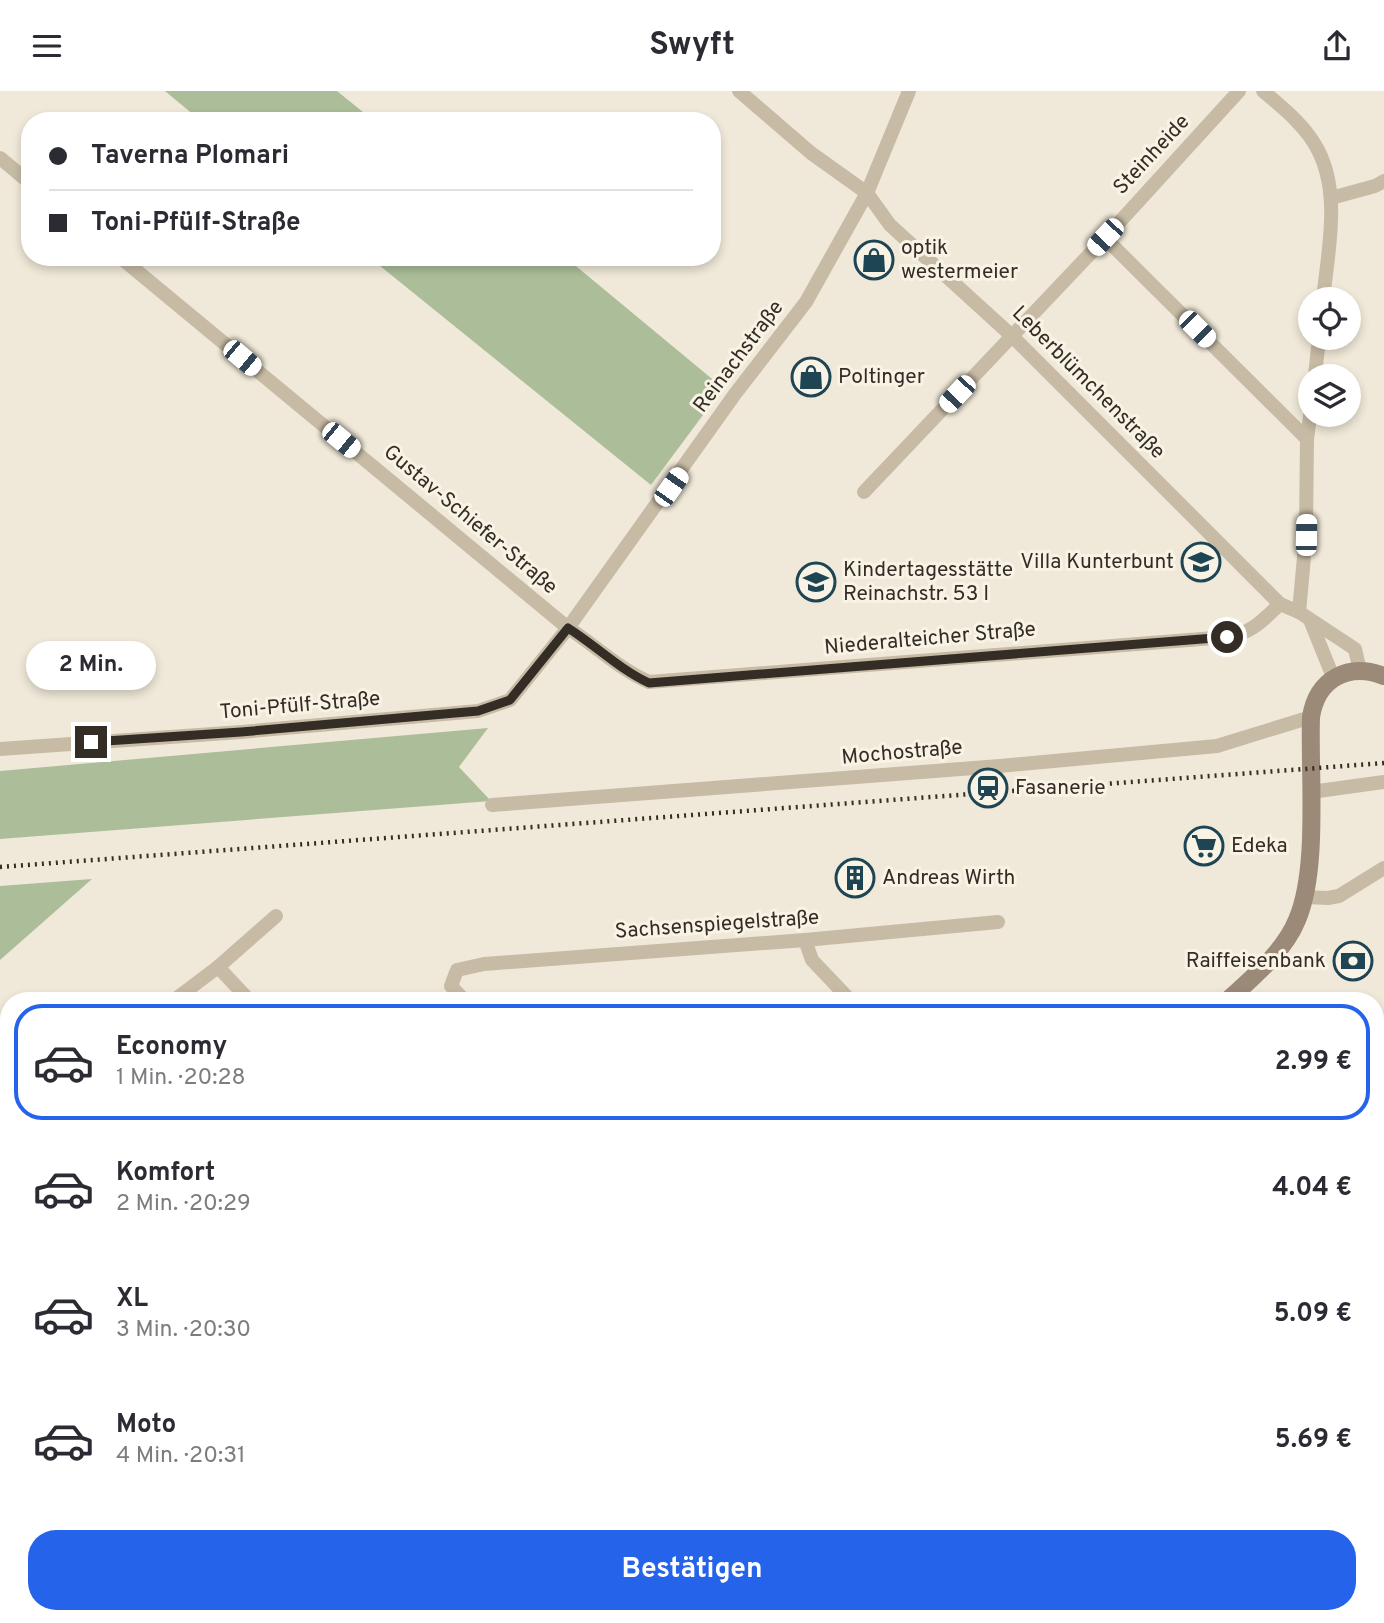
<!DOCTYPE html>
<html lang="de">
<meta charset="utf-8">
<style>
:root{--surface:#fff;--page:#f2f2f3;--text:#2b2b33;--muted:#7c7c81;--line:#e1e1e2;--accent:#2563eb}
body{margin:0;font-family:Overpass,sans-serif;background:var(--page);color:var(--text);height:100vh;display:flex;flex-direction:column;font-size:26px;white-space:nowrap}
*{box-sizing:border-box;margin:0}
p{font-size:23px;color:var(--muted)}
.icon{flex:none;width:38px;height:38px;fill:none;stroke:currentColor;stroke-width:2;stroke-linecap:round;stroke-linejoin:round}
.map{position:relative;flex:1;overflow:hidden}
.side{position:absolute;left:0px;top:901px;width:1384px;height:632px;display:flex;flex-direction:column;background:var(--surface);border-radius:28px 28px 0 0;box-shadow:0 4px 10px #0003}
.side>*{flex:none}
.banner{position:absolute;left:21px;top:21px;width:700px;height:154px;border-radius:28px;box-shadow:0 4px 10px #0003;display:grid;align-content:center;height:154px;padding:0 28px;background:var(--surface)}
.fabs{position:absolute;left:1298px;top:196px;display:grid;gap:14px}
.fabs a{display:grid;place-items:center;width:63px;height:63px;border-radius:50%;background:var(--surface);box-shadow:0 4px 10px #0003;font-size:35px}
.end{position:absolute;width:32px;height:32px;margin:-16px;border:9px solid #332d26;background:#fff;box-shadow:0 0 0 4px #fff}
.from{border-radius:50%}
.bubble{position:absolute;height:49px;border-radius:24px;background:var(--surface);box-shadow:0 4px 10px #0003;font-size:23px;font-weight:700;line-height:49px;text-align:center}
.car{position:absolute;width:21px;height:42px;margin:-21px -10px;border-radius:9px;box-shadow:0 0 5px 2px #0007;background:linear-gradient(#fff 24%,#345 0 40%,#fff 0 76%,#345 0 86%,#fff 0)}
.banner b{display:flex;align-items:center;gap:24px;height:66px;font-size:26px}
.banner b+b{border-top:2px solid var(--line)}
.banner i{width:18px;height:18px;background:var(--text)}
ul{padding:12px 0 0;list-style:none}
li{display:flex;align-items:center;gap:21px;height:116px;margin:0 14px 10px;padding:0 14px;border:4px solid transparent;border-radius:28px}
li div{flex:1}
li b{display:block;font-size:26px}
li em{font-style:normal;font-weight:700}
li.selected{border-color:var(--accent)}
li>.icon{width:63px;height:63px;stroke-width:1.5}
.cta{display:flex;gap:14px;margin-top:auto;padding:14px 28px}
.cta a{flex:1;height:80px;border-radius:28px;background:var(--accent);color:#fff;font-size:28px;font-weight:700;line-height:80px;text-align:center}
header{display:flex;justify-content:space-between;align-items:center;height:91px;padding:0 28px;background:var(--surface);font-size:32px;font-weight:700}
.map>svg:first-child{display:block}
.green{fill:#abbe99}
.water{fill:#79a0ac}
.lines{fill:none;stroke-linecap:round;stroke-linejoin:round}
.street{stroke:#c7bba5;stroke-width:14}
.secondary{stroke:#9b8a77;stroke-width:18}
.rail{stroke:#332d26;stroke-width:4.5;stroke-dasharray:2 5;stroke-linecap:butt}
.route{stroke:#332d26;stroke-width:9}
.labels{text-anchor:middle;dominant-baseline:central;stroke-width:6;stroke-linejoin:round;paint-order:stroke}
.street-label{font-size:21px;fill:#332d26;stroke:#f8f3e4}
.poi-label{font-size:21px;fill:#332d26;stroke:#f8f3e4;text-anchor:start}
</style>
<header><svg class="icon" aria-label="menu" viewBox="0 0 24 24"><path d="M4 6h16M4 12h16M4 18h16"/></svg>Swyft<svg class="icon" aria-label="share" viewBox="0 0 24 24"><path d="M12 15V3M7 8l5-5 5 5M5 13v7h14v-7"/></svg></header>
<div class="map">
<svg width="1384" height="1532" viewBox="0 0 1384 1532">
<rect width="100%" height="100%" fill="#f0e9d9"/>
<g class="green">
<path d="M 165,0 L 337,0 L 374,30 L 201,30 Z"/>
<path d="M 369,166 L 565,166 L 723,297 L 651,394 Z"/>
<path d="M 488,637 L 459,676 L 491,710 L 0,748 L 0,680 Z"/>
<path d="M 92,788 L 0,869 L 0,795 Z"/>
<path d="M 0,978 L 9,987 L 9,1090 L 0,1081 Z"/>
<path d="M 60,1524 L 191,1524 L 184,1532 L 55,1532 Z"/>
<path d="M 391,1524 L 509,1524 L 497,1532 L 378,1532 Z"/>
</g>
<path class="water" d="M 0,1081 L 9,1090 L 9,1524 L 60,1524 L 55,1532 L 0,1532 Z"/>
<g class="lines">
<g class="street">
<path d="M 739,0 L 811,62 L 867,102 L 890,134 L 1012,245 L 1280,513"/>
<path d="M 1263,0 C 1283,17 1306,35 1318,59 C 1341,103 1328,161 1323,208"/>
<path d="M 0,67 L 30,92"/>
<path d="M 1331,107 L 1375,95 L 1384,90"/>
<path d="M 1105,147 L 1307,348"/>
<path d="M 120,166 L 568,537 C 595,554 619,578 649,591 L 1227,546 C 1252,542 1262,530 1280,513 L 1299,521"/>
<path d="M 1315,285 L 1319,247"/>
<path d="M 1311,318 L 1307,348 L 1306,444 L 1299,521 L 1355,558 L 1360,580"/>
<path d="M 864,401 L 1105,147 L 1239,0"/>
<path d="M 1310,529 L 1333,586"/>
<path d="M 0,658 L 241,641 L 478,620 L 510,609 L 568,537 L 735,303 L 806,211 L 867,102 L 909,0"/>
<path d="M 1311,701 L 1384,691"/>
<path d="M 492,714 L 1000,675 L 1217,655 L 1311,626"/>
<path d="M 1304,806 L 1328,807 L 1339,805 L 1384,777"/>
<path d="M 805,849 L 812,869 L 851,910"/>
<path d="M 218,876 L 250,910"/>
<path d="M 173,910 L 218,876 L 276,825"/>
<path d="M 465,910 L 451,895 L 457,879 L 484,873 L 805,849 L 998,831"/>
<path d="M 1376,1258 L 1384,1249"/>
<path d="M 1376,1419 L 1384,1429"/>
<path d="M 649,1524 L 657,1532"/>
<path d="M 1112,1532 L 1119,1524"/>
</g>
<g class="secondary">
<path d="M 1227,910 C 1252,887 1284,861 1297,829 C 1319,778 1309,683 1311,626 C 1317,588 1348,571 1384,585"/>
<path d="M 497,1532 L 509,1524"/>
</g>
<path class="rail" d="M 0,776 L 1384,672"/>
</g>
<g class="lines">
<path class="route" d="M 91,651 L 241,641 L 478,620 L 510,609 L 568,537 C 595,554 619,578 649,592 L 1227,546"/>
</g>
<defs>
<symbol id="shop-ring" viewBox="-11 -11 22 22"><circle r="9.5" fill="#f8f3e4" stroke="#1e4553" stroke-width="1.5"/><path d="M-5-2.5h2.3a2.7 3.5 0 0 1 5.4 0H5L5.5 6h-11ZM-1.5-2.5h3a1.5 2.3 0 0 0-3 0Z" fill="#1e4553"/></symbol>
<symbol id="school-ring" viewBox="-11 -11 22 22"><circle r="9.5" fill="#f8f3e4" stroke="#1e4553" stroke-width="1.5"/><path d="M0-5L7-2L0 1L-7-2ZM-4 1L0 2.5L4 1V4Q0 6-4 4Z" fill="#1e4553"/></symbol>
<symbol id="station-ring" viewBox="-11 -11 22 22"><circle r="9.5" fill="#f8f3e4" stroke="#1e4553" stroke-width="1.5"/><path d="M-3-6H3Q5-6 5-4V2Q5 4 3 4L4.5 6H3L1.5 4h-3L-3 6H-4.5L-3 4Q-5 4-5 2V-4Q-5-6-3-6ZM-3.5-4v3h7v-3ZM-3.5 1v1.5H-2V1ZM2 1v1.5H3.5V1Z" fill="#1e4553"/></symbol>
<symbol id="supermarket-ring" viewBox="-11 -11 22 22"><circle r="9.5" fill="#f8f3e4" stroke="#1e4553" stroke-width="1.5"/><path d="M-6-5.5h2.5l.6 2H6L4.5 2H-2.5L-4.4-4H-6ZM-1.5 3.2a1.3 1.3 0 1 0 .1 0ZM3 3.2a1.3 1.3 0 1 0 .1 0Z" fill="#1e4553"/></symbol>
<symbol id="building-ring" viewBox="-11 -11 22 22"><circle r="9.5" fill="#f8f3e4" stroke="#1e4553" stroke-width="1.5"/><path d="M-4-6H4V6H1V3H-1V6H-4ZM-2.5-4.3h1.7v1.8h-1.7ZM.8-4.3h1.7v1.8H.8ZM-2.5-1h1.7V.8h-1.7ZM.8-1h1.7V.8H.8Z" fill="#1e4553"/></symbol>
<symbol id="bank-ring" viewBox="-11 -11 22 22"><circle r="9.5" fill="#f8f3e4" stroke="#1e4553" stroke-width="1.5"/><path d="M-6-4H6V4H-6ZM0-2.3a2.3 2.3 0 1 0 0 4.6a2.3 2.3 0 1 0 0-4.6Z" fill="#1e4553"/></symbol>
</defs>
<g fill-rule="evenodd">
<use href="#shop-ring" x="852" y="147" width="44" height="44"/>
<use href="#shop-ring" x="789" y="264" width="44" height="44"/>
<use href="#school-ring" x="1179" y="449" width="44" height="44"/>
<use href="#school-ring" x="794" y="469" width="44" height="44"/>
<use href="#station-ring" x="966" y="675" width="44" height="44"/>
<use href="#supermarket-ring" x="1182" y="733" width="44" height="44"/>
<use href="#building-ring" x="833" y="765" width="44" height="44"/>
<use href="#bank-ring" x="1331" y="848" width="44" height="44"/>
</g>
<g class="labels">
<g class="street-label">
<text transform="translate(1152 64) rotate(-47)">Steinheide</text>
<text transform="translate(739 266) rotate(-53)">Reinachstraße</text>
<text transform="translate(1088 292) rotate(45)">Leberblümchenstraße</text>
<text transform="translate(470 429) rotate(40)">Gustav-Schiefer-Straße</text>
<text transform="translate(930 548) rotate(-5)">Niederalteicher Straße</text>
<text transform="translate(300 615) rotate(-5)">Toni-Pfülf-Straße</text>
<text transform="translate(902 662) rotate(-5)">Mochostraße</text>
<text transform="translate(717 834) rotate(-4)">Sachsenspiegelstraße</text>
</g>
<g class="poi-label">
<text x="901" y="157">optik<tspan x="901" dy="24">westermeier</tspan></text>
<text x="838" y="286">Poltinger</text>
<text x="1174" y="471" text-anchor="end">Villa Kunterbunt</text>
<text x="843" y="479">Kindertagesstätte<tspan x="843" dy="24">Reinachstr. 53 I</tspan></text>
<text x="1015" y="697">Fasanerie</text>
<text x="1231" y="755">Edeka</text>
<text x="882" y="787">Andreas Wirth</text>
<text x="1326" y="870" text-anchor="end">Raiffeisenbank</text>
</g>
</g>
</svg>
<div class="fabs">
<a><svg class="icon" aria-label="locate" viewBox="0 0 24 24"><circle cx="12" cy="12" r="6"/><path d="M12 2v4M12 18v4M2 12h4M18 12h4"/></svg></a>
<a><svg class="icon" aria-label="layers" viewBox="0 0 24 24"><path d="M12 4l9 5-9 5-9-5zM3 14l9 5 9-5"/></svg></a>
</div>
<i class="end from" style="left:1227px;top:546px"></i>
<i class="end" style="left:91px;top:651px"></i>
<div class="bubble" style="left:26px;top:550px;width:130px">2 Min.</div>
<i class="car" style="left:1105px;top:146px;rotate:223deg"></i>
<i class="car" style="left:1197px;top:238px;rotate:135deg"></i>
<i class="car" style="left:242px;top:267px;rotate:130deg"></i>
<i class="car" style="left:957px;top:303px;rotate:223deg"></i>
<i class="car" style="left:341px;top:349px;rotate:129deg"></i>
<i class="car" style="left:671px;top:396px;rotate:35deg"></i>
<i class="car" style="left:1306px;top:444px;rotate:1deg"></i>
<div class="banner">
<b><i class="from"></i>Taverna Plomari</b>
<b><i></i>Toni-Pfülf-Straße</b>
</div>
<section class="side">
<ul>
<li class="selected"><svg class="icon" aria-label="car" viewBox="0 0 24 24"><path d="M5 17H2v-5l4-1 3-4h7l3 4 3 1v5h-3M9 17h6M6 11h13"/><circle cx="7" cy="17" r="2"/><circle cx="17" cy="17" r="2"/></svg><div><b>Economy</b><p>1 Min. · 20:28</p></div><em>2.99 €</em></li>
<li><svg class="icon" aria-label="car" viewBox="0 0 24 24"><path d="M5 17H2v-5l4-1 3-4h7l3 4 3 1v5h-3M9 17h6M6 11h13"/><circle cx="7" cy="17" r="2"/><circle cx="17" cy="17" r="2"/></svg><div><b>Komfort</b><p>2 Min. · 20:29</p></div><em>4.04 €</em></li>
<li><svg class="icon" aria-label="car" viewBox="0 0 24 24"><path d="M5 17H2v-5l4-1 3-4h7l3 4 3 1v5h-3M9 17h6M6 11h13"/><circle cx="7" cy="17" r="2"/><circle cx="17" cy="17" r="2"/></svg><div><b>XL</b><p>3 Min. · 20:30</p></div><em>5.09 €</em></li>
<li><svg class="icon" aria-label="car" viewBox="0 0 24 24"><path d="M5 17H2v-5l4-1 3-4h7l3 4 3 1v5h-3M9 17h6M6 11h13"/><circle cx="7" cy="17" r="2"/><circle cx="17" cy="17" r="2"/></svg><div><b>Moto</b><p>4 Min. · 20:31</p></div><em>5.69 €</em></li>
</ul>
<div class="cta"><a>Bestätigen</a></div>
</section>
</div>
